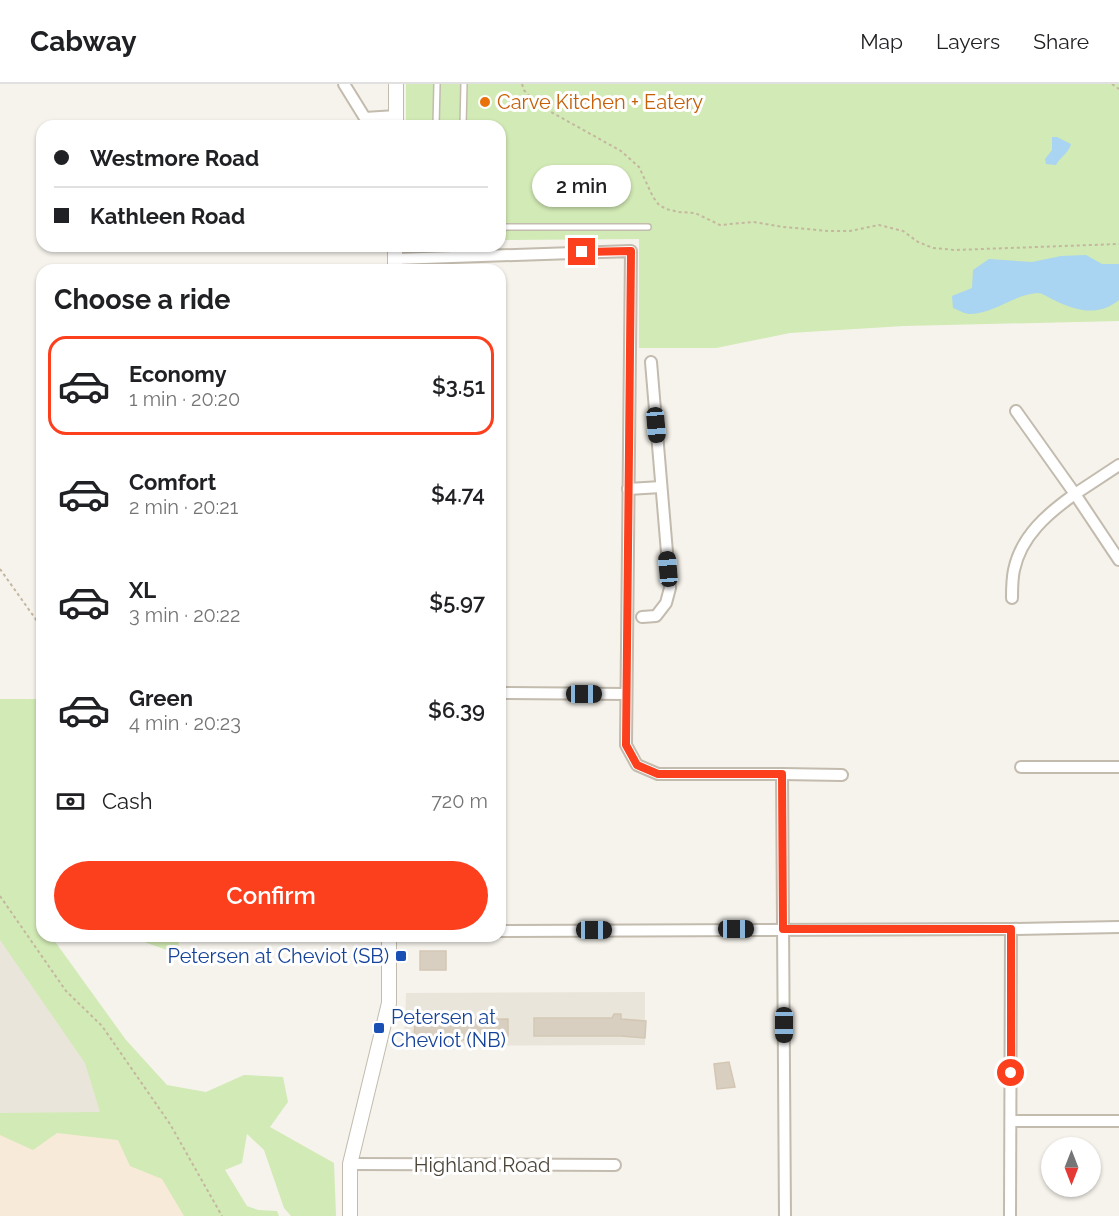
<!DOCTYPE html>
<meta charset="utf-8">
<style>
:root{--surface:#fff;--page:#f2f2f2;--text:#202124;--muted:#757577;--line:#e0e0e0;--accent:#fc3f1d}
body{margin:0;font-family:Raleway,sans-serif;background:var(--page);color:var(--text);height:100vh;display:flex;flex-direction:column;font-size:22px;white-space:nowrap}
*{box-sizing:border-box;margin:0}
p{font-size:20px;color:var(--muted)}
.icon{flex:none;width:33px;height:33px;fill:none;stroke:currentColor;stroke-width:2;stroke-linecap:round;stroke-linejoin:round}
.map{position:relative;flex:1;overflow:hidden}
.details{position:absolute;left:36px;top:180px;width:470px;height:678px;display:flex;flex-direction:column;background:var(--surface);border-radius:18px;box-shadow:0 2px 4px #0004}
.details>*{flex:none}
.guide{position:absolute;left:36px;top:36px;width:470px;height:132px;border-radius:18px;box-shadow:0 2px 4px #0004;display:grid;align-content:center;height:132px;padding:0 18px;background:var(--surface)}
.needle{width:39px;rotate:180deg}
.controls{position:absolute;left:1041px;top:1053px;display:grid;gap:12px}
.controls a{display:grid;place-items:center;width:60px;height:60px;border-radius:50%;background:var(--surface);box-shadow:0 2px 4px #0004;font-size:30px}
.end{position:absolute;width:27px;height:27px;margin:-14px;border:8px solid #fc3f1d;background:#fff;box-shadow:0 0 0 3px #fff}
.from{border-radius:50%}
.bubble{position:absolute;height:42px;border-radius:21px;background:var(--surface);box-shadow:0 2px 4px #0004;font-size:20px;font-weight:600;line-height:42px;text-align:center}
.car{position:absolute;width:18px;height:36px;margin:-18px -9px;border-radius:8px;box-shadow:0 0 4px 2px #0007;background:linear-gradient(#222 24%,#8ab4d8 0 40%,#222 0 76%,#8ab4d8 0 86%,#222 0)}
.guide b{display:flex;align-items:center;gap:21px;height:57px;font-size:22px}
.guide b+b{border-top:2px solid var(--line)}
.guide i{width:15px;height:15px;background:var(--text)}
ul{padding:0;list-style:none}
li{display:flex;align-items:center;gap:18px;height:99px;margin:0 12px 9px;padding:0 6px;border:3px solid transparent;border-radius:18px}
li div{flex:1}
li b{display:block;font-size:22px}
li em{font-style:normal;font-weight:600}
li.selected{border-color:var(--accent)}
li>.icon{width:54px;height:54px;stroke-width:1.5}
h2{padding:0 18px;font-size:27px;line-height:72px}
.pay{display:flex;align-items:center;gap:15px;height:66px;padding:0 18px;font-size:22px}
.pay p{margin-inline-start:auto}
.cta{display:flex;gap:12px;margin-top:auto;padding:12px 18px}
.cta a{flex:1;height:69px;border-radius:36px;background:var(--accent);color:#fff;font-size:24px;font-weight:600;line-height:69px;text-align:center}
header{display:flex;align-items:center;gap:36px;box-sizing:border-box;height:84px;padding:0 30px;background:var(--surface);border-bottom:2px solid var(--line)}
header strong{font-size:28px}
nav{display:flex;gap:33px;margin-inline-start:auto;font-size:21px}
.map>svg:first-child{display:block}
.residential{fill:#eae5da}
.commercial{fill:#f7ead8}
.green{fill:#d2eab5}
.water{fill:#a9d4f2}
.building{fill:#d8cfc1;stroke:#d3c7b4;stroke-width:1.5}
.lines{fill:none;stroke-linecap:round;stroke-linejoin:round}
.service-casing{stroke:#c2bbae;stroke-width:8}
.minor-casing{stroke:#c2bbae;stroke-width:14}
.tertiary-casing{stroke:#c2bbae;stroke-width:16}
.path{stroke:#c4b79f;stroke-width:2;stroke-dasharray:3 3;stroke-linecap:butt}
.service{stroke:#fff;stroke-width:5}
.minor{stroke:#fff;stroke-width:10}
.tertiary{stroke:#fff;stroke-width:14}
.route{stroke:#fc3f1d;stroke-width:8}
.food-dot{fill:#e8710a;stroke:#fff;stroke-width:2}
.transit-dot{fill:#1a4fb4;stroke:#fff;stroke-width:2}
.labels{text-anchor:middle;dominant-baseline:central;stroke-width:6;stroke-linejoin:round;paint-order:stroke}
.food-label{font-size:20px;fill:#c56008;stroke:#fff;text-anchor:start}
.transit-label{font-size:20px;fill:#164399;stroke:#fff;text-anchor:end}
.street-label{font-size:20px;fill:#4b4439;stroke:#fff}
</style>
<header>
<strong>Cabway</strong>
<nav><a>Map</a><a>Layers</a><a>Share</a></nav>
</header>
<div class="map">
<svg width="1119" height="1132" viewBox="0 0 1119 1132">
<rect width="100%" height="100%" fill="#f6f3ec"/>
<g class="residential">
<path d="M 0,834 L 142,1037 L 0,1037 Z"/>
<path d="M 645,908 L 645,961 L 399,962 L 405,942 L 406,909 Z"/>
</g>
<path class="commercial" d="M 0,1037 L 142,1037 L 209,1132 L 0,1132 Z"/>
<g class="green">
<path d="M 406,0 L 1119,0 L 1119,237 L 904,242 L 790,249 L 716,264 L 639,264 L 639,155 L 500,156 L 500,42 L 406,42 Z"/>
<path d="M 0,615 L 42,615 L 42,852 L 51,852 L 126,956 L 167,1001 L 206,1008 L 244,991 L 283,993 L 288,1018 L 270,1043 L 334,1079 L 336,1132 L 291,1132 L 284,1124 L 264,1066 L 247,1050 L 242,1079 L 225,1086 L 247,1122 L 258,1126 L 277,1127 L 279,1132 L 184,1132 L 162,1095 L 130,1082 L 118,1056 L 57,1049 L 33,1066 L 0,1051 L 0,1029 L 100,1028 L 85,979 L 0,856 Z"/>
<path d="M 81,852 L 179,852 L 178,870 L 136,855 Z"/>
</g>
<g class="water">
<path d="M 1052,53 L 1057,53 L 1071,60 C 1068,70 1060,73 1056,81 L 1046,80 L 1045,75 L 1052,66 Z"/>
<path d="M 1086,171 L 1102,180 L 1119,180 L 1119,216 C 1098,233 1076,227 1054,216 C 1049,214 1043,209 1037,209 C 1013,211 993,230 970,230 C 965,230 958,226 953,224 L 952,212 L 972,204 L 973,186 L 989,175 L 1032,178 L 1061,172 Z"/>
</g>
<g class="building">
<rect x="420" y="867" width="26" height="19"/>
<path d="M 614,930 L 621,930 L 621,935 L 646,937 L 645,954 L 621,952 L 534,952 L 534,934 L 612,934 Z"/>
<path d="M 416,932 L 426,932 L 431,936 L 508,935 L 508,952 L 469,956 L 414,955 L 415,936 Z"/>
<path d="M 729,978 L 735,1003 L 717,1005 L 714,980 Z"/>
</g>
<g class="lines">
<defs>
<g id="service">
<path d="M 436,42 L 437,0"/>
<path d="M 463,42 L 464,0"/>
<path d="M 500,143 L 648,143"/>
</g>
<g id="minor">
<path d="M 344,0 L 365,34 L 396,32"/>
<path d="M 395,175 L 631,167 L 626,661 L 637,681 L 658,690 L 782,690 L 785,1132"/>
<path d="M 1119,381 L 1075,410 L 1119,476"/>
<path d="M 628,405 L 661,403"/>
<path d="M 1012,514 C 1012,505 1012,495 1014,486 C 1021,452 1048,429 1075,410 L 1016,327"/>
<path d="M 642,533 L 656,532 L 666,519 L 670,504 L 651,278"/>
<path d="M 500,609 L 626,610"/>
<path d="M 1021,683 L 1119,683"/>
<path d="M 782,690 L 842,691"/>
<path d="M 500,847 L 1011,845 L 1119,843"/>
<path d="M 1011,1037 L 1119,1037"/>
<path d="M 350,1080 L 615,1081"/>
<path d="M 1010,1132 L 1011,845"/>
</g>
<g id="tertiary">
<path d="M 396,0 L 396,42"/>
<path d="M 395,186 L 395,162"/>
<path d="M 350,1132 L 350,1080 L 389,919 L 389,852"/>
</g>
</defs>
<use href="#service" class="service-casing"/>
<use href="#minor" class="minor-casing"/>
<use href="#tertiary" class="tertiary-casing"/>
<g class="path">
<path d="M 522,0 L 524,6 L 535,19 L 621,67 L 639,83 L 653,113 L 659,121 L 666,125 L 679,128 L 695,129 L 720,141 L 753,138 L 783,143 L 829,147 L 850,147 L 879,141 L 903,147 L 918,158 L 933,164 L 955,166 L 1119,160"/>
<path d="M 1112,0 L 1119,5"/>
<path d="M 0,485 L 42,544"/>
<path d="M 0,812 L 66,907 L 102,942 L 170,1040 L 222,1132"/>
</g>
<use href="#service" class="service"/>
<use href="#minor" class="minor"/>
<use href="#tertiary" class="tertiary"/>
</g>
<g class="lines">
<path class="route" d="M 582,168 L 631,167 L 626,661 L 637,681 L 658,690 L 782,690 L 783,845 L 1011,845 L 1011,989"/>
</g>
<circle class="food-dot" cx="485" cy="18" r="6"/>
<g class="transit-dot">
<rect x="395" y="866" width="12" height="12" rx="3"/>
<rect x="373" y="938" width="12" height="12" rx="3"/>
</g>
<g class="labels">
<g class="food-label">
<text x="497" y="18">Carve Kitchen + Eatery</text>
</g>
<g class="transit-label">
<text x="389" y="872">Petersen at Cheviot (SB)</text>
<text x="391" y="933" text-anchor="start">Petersen at<tspan x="391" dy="23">Cheviot (NB)</tspan></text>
</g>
<g class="street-label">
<text x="482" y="1081">Highland Road</text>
</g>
</g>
</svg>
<div class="controls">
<a><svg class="needle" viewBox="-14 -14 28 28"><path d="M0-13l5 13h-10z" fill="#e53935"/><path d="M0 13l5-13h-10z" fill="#757577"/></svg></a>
</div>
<i class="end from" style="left:1011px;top:989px"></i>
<i class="end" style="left:582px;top:168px"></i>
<div class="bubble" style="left:532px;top:81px;width:99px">2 min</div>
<i class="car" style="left:656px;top:341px;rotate:175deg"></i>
<i class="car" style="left:668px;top:485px;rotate:355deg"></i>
<i class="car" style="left:584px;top:610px;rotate:90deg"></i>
<i class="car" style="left:736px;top:845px;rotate:90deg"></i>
<i class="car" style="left:594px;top:846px;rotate:90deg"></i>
<i class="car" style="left:784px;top:941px;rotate:180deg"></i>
<div class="guide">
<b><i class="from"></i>Westmore Road</b>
<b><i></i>Kathleen Road</b>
</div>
<section class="details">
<h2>Choose a ride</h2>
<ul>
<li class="selected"><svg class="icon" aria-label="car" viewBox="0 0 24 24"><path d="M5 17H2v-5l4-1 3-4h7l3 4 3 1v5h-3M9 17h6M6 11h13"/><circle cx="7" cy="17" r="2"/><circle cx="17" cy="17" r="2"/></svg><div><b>Economy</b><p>1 min · 20:20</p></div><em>$3.51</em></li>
<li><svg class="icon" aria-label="car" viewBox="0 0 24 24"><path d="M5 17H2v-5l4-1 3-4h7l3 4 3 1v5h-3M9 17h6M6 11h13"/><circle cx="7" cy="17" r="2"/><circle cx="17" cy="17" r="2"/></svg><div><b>Comfort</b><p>2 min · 20:21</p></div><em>$4.74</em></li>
<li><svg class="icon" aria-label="car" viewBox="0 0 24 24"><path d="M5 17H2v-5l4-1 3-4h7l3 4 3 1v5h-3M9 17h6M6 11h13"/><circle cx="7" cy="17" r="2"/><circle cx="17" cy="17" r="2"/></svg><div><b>XL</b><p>3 min · 20:22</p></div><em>$5.97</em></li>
<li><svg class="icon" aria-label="car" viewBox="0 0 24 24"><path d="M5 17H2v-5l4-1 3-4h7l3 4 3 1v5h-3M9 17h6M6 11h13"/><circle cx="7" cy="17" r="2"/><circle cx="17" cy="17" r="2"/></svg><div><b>Green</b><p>4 min · 20:23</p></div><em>$6.39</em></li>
</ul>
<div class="pay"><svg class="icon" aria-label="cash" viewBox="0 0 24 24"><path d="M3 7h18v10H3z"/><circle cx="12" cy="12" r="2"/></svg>Cash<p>720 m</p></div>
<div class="cta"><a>Confirm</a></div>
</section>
</div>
